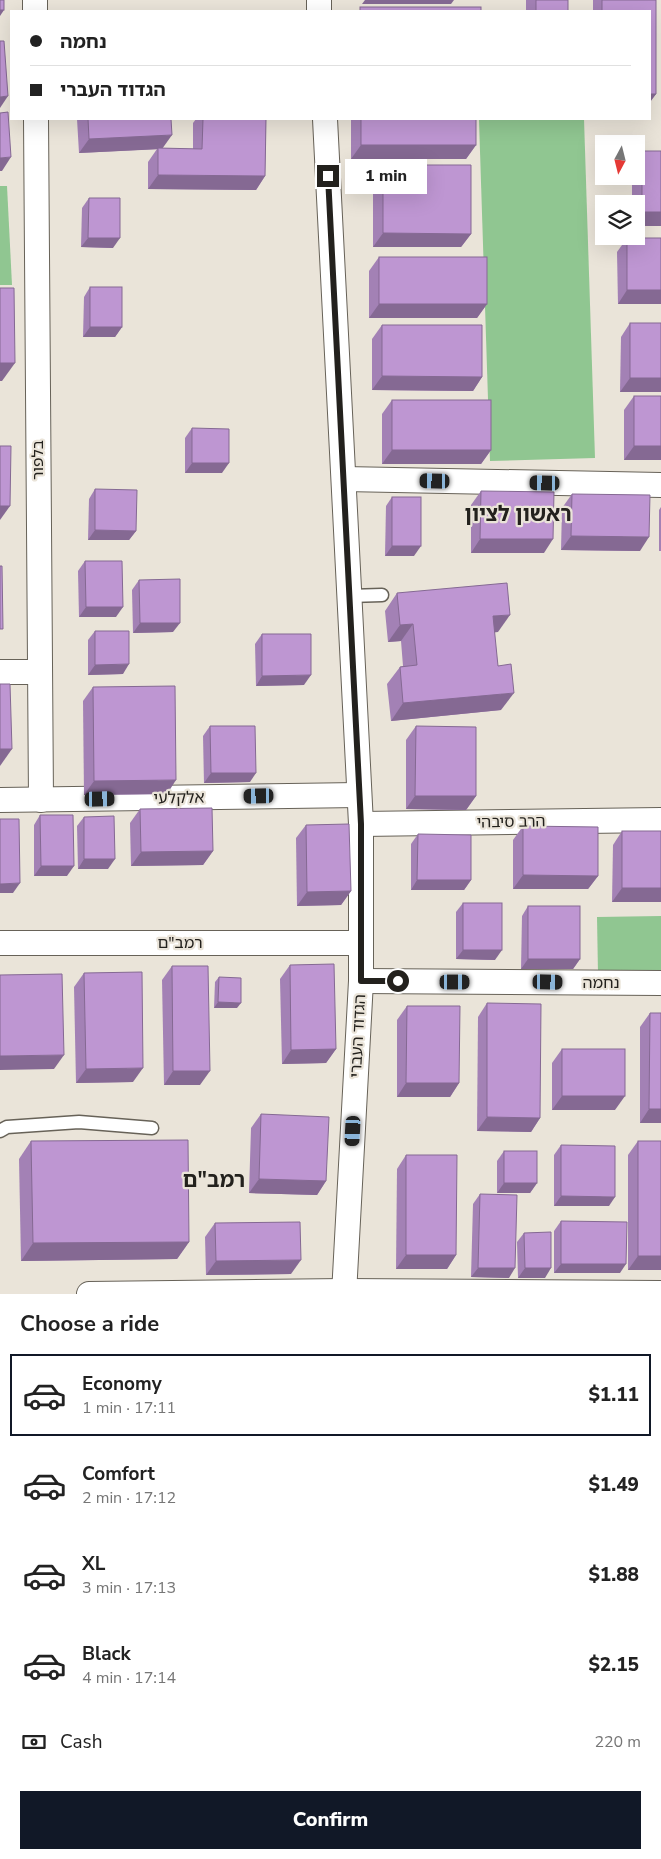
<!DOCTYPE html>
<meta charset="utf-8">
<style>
:root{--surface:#fff;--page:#f6f6f6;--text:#222;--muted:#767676;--line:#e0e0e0;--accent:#111827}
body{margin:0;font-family:"Nunito Sans","Noto Sans Hebrew",sans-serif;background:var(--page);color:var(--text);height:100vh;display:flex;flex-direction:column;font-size:19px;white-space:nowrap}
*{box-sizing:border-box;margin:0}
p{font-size:16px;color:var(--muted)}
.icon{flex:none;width:28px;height:28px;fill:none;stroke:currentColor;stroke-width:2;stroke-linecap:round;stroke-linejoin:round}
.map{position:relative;height:1294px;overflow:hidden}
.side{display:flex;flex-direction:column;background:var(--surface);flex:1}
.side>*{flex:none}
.banner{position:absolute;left:10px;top:10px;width:641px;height:110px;border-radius:0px;box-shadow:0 5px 20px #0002;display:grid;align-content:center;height:110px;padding:0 20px;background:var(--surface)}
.needle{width:32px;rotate:187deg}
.tools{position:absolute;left:595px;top:135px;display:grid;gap:10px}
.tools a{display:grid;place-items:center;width:50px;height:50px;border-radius:0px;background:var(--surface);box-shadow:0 5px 20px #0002;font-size:25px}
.end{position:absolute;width:22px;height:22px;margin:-11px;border:6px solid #23211d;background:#fff;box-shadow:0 0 0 2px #fff}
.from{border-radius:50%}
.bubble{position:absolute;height:35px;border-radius:0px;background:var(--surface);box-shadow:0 5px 20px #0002;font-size:16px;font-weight:800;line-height:35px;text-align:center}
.car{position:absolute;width:15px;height:30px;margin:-15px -8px;border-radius:6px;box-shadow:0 0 4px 1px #0007;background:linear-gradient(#222 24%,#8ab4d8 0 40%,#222 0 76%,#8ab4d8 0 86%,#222 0)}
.banner b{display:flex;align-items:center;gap:18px;height:48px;font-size:19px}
.banner b+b{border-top:1px solid var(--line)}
.banner i{width:12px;height:12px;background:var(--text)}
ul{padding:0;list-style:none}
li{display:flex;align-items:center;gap:15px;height:82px;margin:0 10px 8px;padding:0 10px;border:2px solid transparent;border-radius:0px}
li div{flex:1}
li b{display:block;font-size:19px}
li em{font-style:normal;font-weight:800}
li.on{border-color:var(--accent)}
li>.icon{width:45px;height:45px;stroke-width:1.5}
h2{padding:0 20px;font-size:22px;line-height:60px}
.pay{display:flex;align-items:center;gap:12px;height:55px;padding:0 20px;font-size:19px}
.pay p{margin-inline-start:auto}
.action{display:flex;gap:10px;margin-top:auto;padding:10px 20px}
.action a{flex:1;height:58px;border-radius:0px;background:var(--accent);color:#fff;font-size:20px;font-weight:800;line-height:58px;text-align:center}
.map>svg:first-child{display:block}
.green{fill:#90c691}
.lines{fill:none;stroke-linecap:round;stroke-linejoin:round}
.lane-casing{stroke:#676258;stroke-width:15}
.street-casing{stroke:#676258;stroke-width:26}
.lane{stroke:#fff;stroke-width:12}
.street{stroke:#fff;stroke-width:24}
.wall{fill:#a381b5}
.shaded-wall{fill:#856993}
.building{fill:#be96d2;stroke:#856993}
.route{stroke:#23211d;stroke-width:6}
.labels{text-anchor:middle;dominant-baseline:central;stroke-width:4.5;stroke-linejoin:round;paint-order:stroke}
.street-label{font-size:16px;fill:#23211d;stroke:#eae4d9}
.district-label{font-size:21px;font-weight:bold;fill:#23211d;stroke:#eae4d9}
</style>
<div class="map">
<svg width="661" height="1294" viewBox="0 0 661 1294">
<rect width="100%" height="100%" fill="#eae4d9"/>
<g class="green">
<path d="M 521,119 L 584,119 L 595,458 L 490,461 L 479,120 Z"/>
<path d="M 0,186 L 7,186 L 12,285 L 0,285 Z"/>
<path d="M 661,916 L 661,973 L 598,974 L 597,917 Z"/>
</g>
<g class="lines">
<defs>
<g id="lane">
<path d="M 349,596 L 382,595"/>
<path d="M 0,1131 L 7,1127 L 79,1122 L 152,1128"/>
</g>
<g id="street">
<path d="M 35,0 L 35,11"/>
<path d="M 319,0 L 319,11"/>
<path d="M 36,119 L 41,800"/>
<path d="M 325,119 L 361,824 L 361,981 L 344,1294"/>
<path d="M 344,479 L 661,485"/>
<path d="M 0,672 L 40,672"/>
<path d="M 0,800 L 358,795"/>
<path d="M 361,824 L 661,820"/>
<path d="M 0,943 L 361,943"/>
<path d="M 361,981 L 661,983"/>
<path d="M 89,1294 L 344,1291 L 661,1293"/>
</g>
</defs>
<use href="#lane" class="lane-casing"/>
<use href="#street" class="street-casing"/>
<use href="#lane" class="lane"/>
<use href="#street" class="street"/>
</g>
<g class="wall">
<rect x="526" y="0" width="42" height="11"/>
<path d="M 593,0 L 656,0 L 656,94 L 650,102 L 650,11 L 593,11 Z"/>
<path d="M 77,119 L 171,119 L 162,148 L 193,149 L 193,123 L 196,119 L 266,119 L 265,176 L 256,190 L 148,189 L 148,162 L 157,149 L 79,153 Z"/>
<path d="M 351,119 L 476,119 L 476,145 L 466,159 L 351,159 Z"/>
<path d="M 642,151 L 661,151 L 661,226 L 636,226 L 636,204 L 632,204 L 632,176 L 636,176 L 636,160 Z"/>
<path d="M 383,165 L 471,234 L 461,247 L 373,247 L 373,179 Z"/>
<path d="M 89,198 L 113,248 L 81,247 L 82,208 Z"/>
<path d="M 627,238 L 661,238 L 661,304 L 618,304 L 617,252 Z"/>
<path d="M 379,257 L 487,304 L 477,318 L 369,318 L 369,271 Z"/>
<path d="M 90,287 L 122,327 L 115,337 L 83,337 L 84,297 Z"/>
<path d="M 630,323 L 661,392 L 620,392 L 621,337 Z"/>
<path d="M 382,325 L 482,377 L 473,391 L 372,390 L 372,339 Z"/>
<path d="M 634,396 L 661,460 L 624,460 L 624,410 Z"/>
<path d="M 392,400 L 491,450 L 481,464 L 382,464 L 382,414 Z"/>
<path d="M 192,428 L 222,473 L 185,473 L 185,438 Z"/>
<path d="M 95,489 L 136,531 L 129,540 L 88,540 L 89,499 Z"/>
<path d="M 481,491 L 544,553 L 471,553 L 471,505 Z"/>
<path d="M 572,494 L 640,551 L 561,550 L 562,508 Z"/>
<path d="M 392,497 L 414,556 L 385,556 L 386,506 Z"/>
<path d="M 661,507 L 661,551 L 659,551 L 659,510 Z"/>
<path d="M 85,561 L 116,617 L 79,617 L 78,571 Z"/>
<path d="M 139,580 L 173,632 L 133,633 L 132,590 Z"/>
<path d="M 397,593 L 498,632 L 494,632 L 501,710 L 391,721 L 387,684 L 400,667 L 403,666 L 401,641 L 388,642 L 385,611 Z"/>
<path d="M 95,631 L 123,674 L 88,675 L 88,640 Z"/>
<path d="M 262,634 L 304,685 L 256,686 L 255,644 Z"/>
<path d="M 93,687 L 167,794 L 84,795 L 83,701 Z"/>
<path d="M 210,726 L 250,782 L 204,783 L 203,736 Z"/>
<path d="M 416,726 L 476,796 L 466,810 L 406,809 L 406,740 Z"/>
<path d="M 140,809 L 213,851 L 203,865 L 131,866 L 130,823 Z"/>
<path d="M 40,815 L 67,876 L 34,876 L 34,825 Z"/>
<path d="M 84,817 L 108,869 L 78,869 L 77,826 Z"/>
<path d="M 306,825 L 351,891 L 341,905 L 297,906 L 296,838 Z"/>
<path d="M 523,826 L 598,876 L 588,889 L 513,889 L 513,840 Z"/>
<path d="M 622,831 L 661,831 L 661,902 L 612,902 L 613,845 Z"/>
<path d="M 418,834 L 471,880 L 464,890 L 411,890 L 411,844 Z"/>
<path d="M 463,903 L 495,960 L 456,959 L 456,912 Z"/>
<path d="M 528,906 L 580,959 L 573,969 L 521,969 L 522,916 Z"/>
<path d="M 290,965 L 336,1049 L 326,1063 L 282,1064 L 280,979 Z"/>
<path d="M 172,966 L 200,1085 L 164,1085 L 162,980 Z"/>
<path d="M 84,973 L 133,1082 L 76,1083 L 74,987 Z"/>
<path d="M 219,977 L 237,1008 L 214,1008 L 215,982 Z"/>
<path d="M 487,1003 L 540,1118 L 531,1132 L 477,1131 L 478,1017 Z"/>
<path d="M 407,1006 L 459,1083 L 450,1097 L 397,1097 L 397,1020 Z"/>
<path d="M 650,1013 L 661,1123 L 640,1123 L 640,1027 Z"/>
<path d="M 562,1049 L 615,1110 L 552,1110 L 552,1063 Z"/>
<path d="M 261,1114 L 326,1181 L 317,1195 L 249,1193 L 251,1128 Z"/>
<path d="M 31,1141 L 189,1242 L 177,1259 L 21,1261 L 19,1159 Z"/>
<path d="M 638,1141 L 661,1270 L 628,1270 L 628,1155 Z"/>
<path d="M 561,1145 L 609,1206 L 554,1206 L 554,1155 Z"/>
<path d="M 504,1151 L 537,1183 L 530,1193 L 497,1193 L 497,1161 Z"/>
<path d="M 406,1155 L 456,1255 L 447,1269 L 396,1269 L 397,1169 Z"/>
<path d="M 480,1194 L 509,1278 L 471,1277 L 473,1204 Z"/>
<path d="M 561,1221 L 620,1273 L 554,1273 L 554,1231 Z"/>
<path d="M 215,1223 L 291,1274 L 206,1275 L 205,1237 Z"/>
<path d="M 524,1233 L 545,1278 L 518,1278 L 517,1242 Z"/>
</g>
<g class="shaded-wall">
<path d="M 365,0 L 454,0 L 451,4 L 362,4 Z"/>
<path d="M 0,10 L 4,10 L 0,16 Z"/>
<path d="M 650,94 L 656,94 L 650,102 Z"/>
<path d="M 8,96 L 0,108 L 0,97 Z"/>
<path d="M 172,135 L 162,149 L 79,153 L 89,139 Z"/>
<path d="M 361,145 L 476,145 L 466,159 L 351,159 Z"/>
<path d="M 11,157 L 2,171 L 0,171 L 0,158 Z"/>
<path d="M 158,175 L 265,176 L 256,190 L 148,189 Z"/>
<path d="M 642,212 L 661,212 L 661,226 L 636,226 L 636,220 Z"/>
<path d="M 383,233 L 471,234 L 461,247 L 373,247 Z"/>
<path d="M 88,238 L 120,238 L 113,248 L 81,247 Z"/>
<path d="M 627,290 L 661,290 L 661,304 L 618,304 Z"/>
<path d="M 379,304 L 487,304 L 477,318 L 369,318 Z"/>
<path d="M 90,327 L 122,327 L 115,337 L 83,337 Z"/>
<path d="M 0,363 L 15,363 L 2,381 L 0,381 Z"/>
<path d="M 382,376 L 482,377 L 473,391 L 372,390 Z"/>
<path d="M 630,378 L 661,378 L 661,392 L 620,392 Z"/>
<path d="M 634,446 L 661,446 L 661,460 L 624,460 Z"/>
<path d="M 392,450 L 491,450 L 481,464 L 382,464 Z"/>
<path d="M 192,463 L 229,463 L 222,473 L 185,473 Z"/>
<path d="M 0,506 L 10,506 L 0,520 Z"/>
<path d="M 95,530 L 136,531 L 129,540 L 88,540 Z"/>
<path d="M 571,536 L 649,537 L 640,551 L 561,550 Z"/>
<path d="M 480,539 L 553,539 L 544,553 L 471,553 Z"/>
<path d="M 392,546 L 421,546 L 414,556 L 385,556 Z"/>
<path d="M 86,607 L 123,607 L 116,617 L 79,617 Z"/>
<path d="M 510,615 L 498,632 L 481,634 L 493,616 Z"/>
<path d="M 140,623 L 180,623 L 173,632 L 133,633 Z"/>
<path d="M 413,624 L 401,641 L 388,642 L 400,625 Z"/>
<path d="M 129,664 L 123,674 L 88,675 L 95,665 Z"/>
<path d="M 311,675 L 304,685 L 256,686 L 262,676 Z"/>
<path d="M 514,693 L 501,710 L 391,721 L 403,703 Z"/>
<path d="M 0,749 L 12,749 L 0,766 Z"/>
<path d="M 211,773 L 256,773 L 250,782 L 204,783 Z"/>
<path d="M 176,780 L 167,794 L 84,795 L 94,781 Z"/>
<path d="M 415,796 L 476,796 L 466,810 L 406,809 Z"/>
<path d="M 213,851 L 203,865 L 131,866 L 141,852 Z"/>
<path d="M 84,859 L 115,859 L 108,869 L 78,869 Z"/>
<path d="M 41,866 L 74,866 L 67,876 L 34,876 Z"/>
<path d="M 523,875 L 598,876 L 588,889 L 513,889 Z"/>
<path d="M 417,880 L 471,880 L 464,890 L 411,890 Z"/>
<path d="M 20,883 L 13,893 L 0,893 L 0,884 Z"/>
<path d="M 622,888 L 661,888 L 661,902 L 612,902 Z"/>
<path d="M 351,891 L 341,905 L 297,906 L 307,892 Z"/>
<path d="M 463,950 L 502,950 L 495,960 L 456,959 Z"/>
<path d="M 528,959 L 580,959 L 573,969 L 521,969 Z"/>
<path d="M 218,1002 L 241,1003 L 237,1008 L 214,1008 Z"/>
<path d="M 336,1049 L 326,1063 L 282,1064 L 291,1050 Z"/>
<path d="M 64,1055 L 54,1069 L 0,1070 L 0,1056 Z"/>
<path d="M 143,1068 L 133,1082 L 76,1083 L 86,1069 Z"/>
<path d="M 173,1071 L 210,1071 L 200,1085 L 164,1085 Z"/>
<path d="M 406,1083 L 459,1083 L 450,1097 L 397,1097 Z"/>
<path d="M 562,1096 L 625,1096 L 615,1110 L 552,1110 Z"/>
<path d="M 649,1109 L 661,1109 L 661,1123 L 640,1123 Z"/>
<path d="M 487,1117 L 540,1118 L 531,1132 L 477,1131 Z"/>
<path d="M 259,1179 L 326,1181 L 317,1195 L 249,1193 Z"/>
<path d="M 504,1183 L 537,1183 L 530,1193 L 497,1193 Z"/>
<path d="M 561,1196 L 615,1197 L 609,1206 L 554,1206 Z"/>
<path d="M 189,1242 L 177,1259 L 21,1261 L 33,1243 Z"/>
<path d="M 406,1255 L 456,1255 L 447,1269 L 396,1269 Z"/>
<path d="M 638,1256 L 661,1256 L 661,1270 L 628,1270 Z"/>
<path d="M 301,1260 L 291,1274 L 206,1275 L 216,1261 Z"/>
<path d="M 561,1264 L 626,1264 L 620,1273 L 554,1273 Z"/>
<path d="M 478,1268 L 515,1268 L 509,1278 L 471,1277 Z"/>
<path d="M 525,1268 L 551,1268 L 545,1278 L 518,1278 Z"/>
</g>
<g class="building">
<rect x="0" y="0" width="4" height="10"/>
<rect x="536" y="0" width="32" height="11"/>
<path d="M 602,0 L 656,0 L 656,94 L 650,94 L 650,11 L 602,11 Z"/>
<rect x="360" y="7" width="121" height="4"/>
<path d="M 0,41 L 4,41 L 8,96 L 0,97 Z"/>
<path d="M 8,112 L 11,157 L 0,158 L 0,113 Z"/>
<path d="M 88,119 L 171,119 L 172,135 L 89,139 Z"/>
<path d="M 203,119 L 266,119 L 265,176 L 158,175 L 158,148 L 202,149 Z"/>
<rect x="361" y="119" width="115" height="26"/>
<rect x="642" y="151" width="19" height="61"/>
<path d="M 383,165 L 471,165 L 471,234 L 383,233 Z"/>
<path d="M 89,198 L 120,198 L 120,238 L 88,238 Z"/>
<rect x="627" y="238" width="34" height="52"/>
<rect x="379" y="257" width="108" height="47"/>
<rect x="90" y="287" width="32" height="40"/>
<path d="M 0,288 L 14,288 L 15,363 L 0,363 Z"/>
<rect x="630" y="323" width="31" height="55"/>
<path d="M 382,325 L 482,325 L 482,377 L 382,376 Z"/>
<rect x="634" y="396" width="27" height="50"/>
<rect x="392" y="400" width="99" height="50"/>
<path d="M 192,428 L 229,429 L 229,463 L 192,463 Z"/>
<path d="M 0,446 L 11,446 L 10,506 L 0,506 Z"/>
<path d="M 95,489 L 137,490 L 136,531 L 95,530 Z"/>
<path d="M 481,491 L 554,492 L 553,539 L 480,539 Z"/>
<path d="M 572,494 L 650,495 L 649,537 L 571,536 Z"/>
<rect x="392" y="497" width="29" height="49"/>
<path d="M 85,561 L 122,561 L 123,607 L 86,607 Z"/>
<path d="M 0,566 L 2,566 L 3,629 L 0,629 Z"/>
<path d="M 180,579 L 180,623 L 140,623 L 139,580 Z"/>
<path d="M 507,583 L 510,615 L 493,616 L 498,666 L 511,664 L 514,693 L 403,703 L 400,667 L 417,665 L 413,624 L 400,625 L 397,593 Z"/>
<path d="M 95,631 L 129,631 L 129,664 L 95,665 Z"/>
<path d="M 262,634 L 311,634 L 311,675 L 262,676 Z"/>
<path d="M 0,684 L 10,684 L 12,749 L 0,749 Z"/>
<path d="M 175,686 L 176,780 L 94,781 L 93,687 Z"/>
<path d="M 210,726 L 255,726 L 256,773 L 211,773 Z"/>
<path d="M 416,726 L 476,727 L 476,796 L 415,796 Z"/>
<path d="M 212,808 L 213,851 L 141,852 L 140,809 Z"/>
<path d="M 40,815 L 73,815 L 74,866 L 41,866 Z"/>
<path d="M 114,816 L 115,859 L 84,859 L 84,817 Z"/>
<path d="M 0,819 L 19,819 L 20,883 L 0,884 Z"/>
<path d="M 349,824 L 351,891 L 307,892 L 306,825 Z"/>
<path d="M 523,826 L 598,827 L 598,876 L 523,875 Z"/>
<rect x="622" y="831" width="39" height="57"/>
<path d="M 418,834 L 471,835 L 471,880 L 417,880 Z"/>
<rect x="463" y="903" width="39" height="47"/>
<rect x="528" y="906" width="52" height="53"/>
<path d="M 334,964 L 336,1049 L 291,1050 L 290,965 Z"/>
<path d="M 172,966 L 208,966 L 210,1071 L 173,1071 Z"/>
<path d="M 142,972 L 143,1068 L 86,1069 L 84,973 Z"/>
<path d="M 62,974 L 64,1055 L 0,1056 L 0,975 Z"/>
<path d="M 219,977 L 241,978 L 241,1003 L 218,1002 Z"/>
<path d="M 487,1003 L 541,1004 L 540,1118 L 487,1117 Z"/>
<path d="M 407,1006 L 460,1006 L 459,1083 L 406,1083 Z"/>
<path d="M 650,1013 L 661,1013 L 661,1109 L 649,1109 Z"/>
<rect x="562" y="1049" width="63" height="47"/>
<path d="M 261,1114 L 329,1117 L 326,1181 L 259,1179 Z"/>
<path d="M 188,1140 L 189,1242 L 33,1243 L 31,1141 Z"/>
<rect x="638" y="1141" width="23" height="115"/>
<path d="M 561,1145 L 615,1146 L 615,1197 L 561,1196 Z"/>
<rect x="504" y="1151" width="33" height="32"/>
<path d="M 406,1155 L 457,1155 L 456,1255 L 406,1255 Z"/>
<path d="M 480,1194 L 517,1195 L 515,1268 L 478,1268 Z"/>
<path d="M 561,1221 L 627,1222 L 626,1264 L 561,1264 Z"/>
<path d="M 300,1222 L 301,1260 L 216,1261 L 215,1223 Z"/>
<path d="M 551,1232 L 551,1268 L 525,1268 L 524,1233 Z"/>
</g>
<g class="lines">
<path class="route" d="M 328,176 L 361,824 L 361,981 L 398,981"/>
</g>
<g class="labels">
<g class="street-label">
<text transform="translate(38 460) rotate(-90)">בלפור</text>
<text transform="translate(179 798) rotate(-1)">אלקלעי</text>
<text transform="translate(511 822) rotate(-1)">הרב סיבהי</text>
<text x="180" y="943">רמב"ם</text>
<text x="601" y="983">נחמה</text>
<text transform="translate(358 1036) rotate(-87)">הגדוד העברי</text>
</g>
<g class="district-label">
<text x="518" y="514">ראשון לציון</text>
<text x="214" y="1180">רמב"ם</text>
</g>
</g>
</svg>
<div class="tools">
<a><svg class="needle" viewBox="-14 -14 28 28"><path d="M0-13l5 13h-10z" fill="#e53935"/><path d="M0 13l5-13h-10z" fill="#767676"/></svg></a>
<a><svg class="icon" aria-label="layers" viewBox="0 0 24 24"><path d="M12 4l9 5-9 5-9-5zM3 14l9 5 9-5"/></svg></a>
</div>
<i class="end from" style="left:398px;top:981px"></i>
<i class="end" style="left:328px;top:176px"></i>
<div class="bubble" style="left:345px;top:159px;width:82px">1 min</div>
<i class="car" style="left:435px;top:481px;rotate:271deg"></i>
<i class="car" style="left:545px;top:483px;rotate:271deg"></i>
<i class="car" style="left:259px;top:796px;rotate:269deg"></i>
<i class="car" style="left:100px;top:799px;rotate:89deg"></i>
<i class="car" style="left:455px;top:982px;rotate:90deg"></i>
<i class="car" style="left:548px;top:982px;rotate:91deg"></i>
<i class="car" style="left:353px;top:1131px;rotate:183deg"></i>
<div class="banner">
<b><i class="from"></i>נחמה</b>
<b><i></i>הגדוד העברי</b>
</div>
</div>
<section class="side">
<h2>Choose a ride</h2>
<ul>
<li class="on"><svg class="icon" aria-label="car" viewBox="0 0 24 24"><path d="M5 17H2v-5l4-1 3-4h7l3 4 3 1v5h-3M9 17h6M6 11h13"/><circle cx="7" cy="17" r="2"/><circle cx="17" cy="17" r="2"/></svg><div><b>Economy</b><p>1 min · 17:11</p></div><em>$1.11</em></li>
<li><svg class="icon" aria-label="car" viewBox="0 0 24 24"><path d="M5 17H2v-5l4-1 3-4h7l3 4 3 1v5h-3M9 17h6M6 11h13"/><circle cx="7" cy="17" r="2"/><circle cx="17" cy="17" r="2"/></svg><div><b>Comfort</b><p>2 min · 17:12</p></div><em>$1.49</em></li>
<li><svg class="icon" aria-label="car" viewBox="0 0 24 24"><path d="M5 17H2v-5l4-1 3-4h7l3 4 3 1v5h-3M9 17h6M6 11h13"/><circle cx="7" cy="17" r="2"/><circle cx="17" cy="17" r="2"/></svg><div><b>XL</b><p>3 min · 17:13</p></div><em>$1.88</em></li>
<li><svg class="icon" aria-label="car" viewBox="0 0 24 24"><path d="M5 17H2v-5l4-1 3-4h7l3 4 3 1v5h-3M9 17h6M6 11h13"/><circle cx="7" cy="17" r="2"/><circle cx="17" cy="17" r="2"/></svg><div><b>Black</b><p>4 min · 17:14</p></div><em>$2.15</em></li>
</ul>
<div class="pay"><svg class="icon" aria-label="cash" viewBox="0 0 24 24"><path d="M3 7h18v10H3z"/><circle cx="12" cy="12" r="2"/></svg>Cash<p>220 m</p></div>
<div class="action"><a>Confirm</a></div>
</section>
